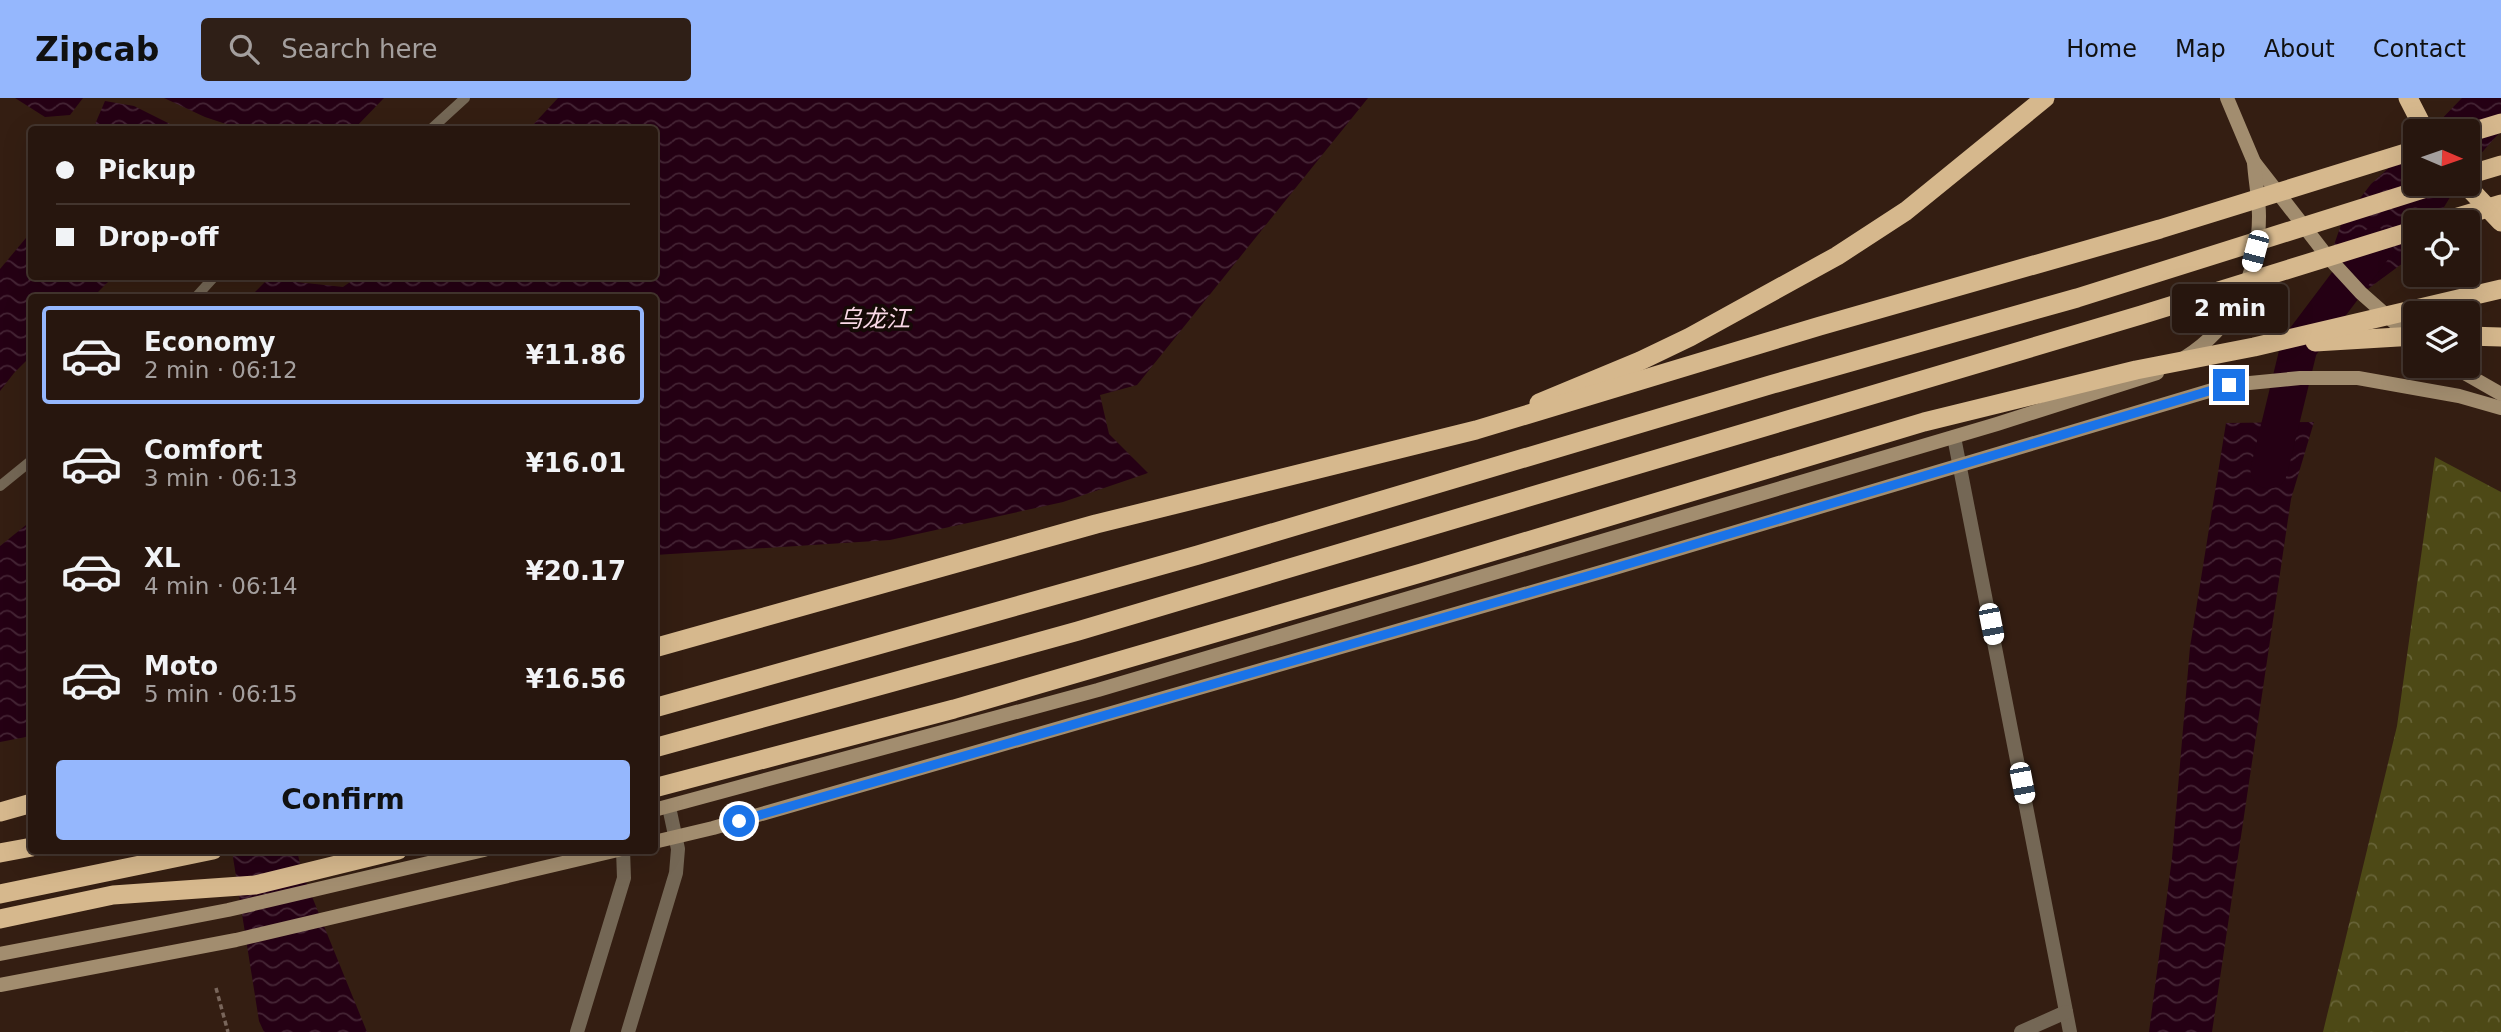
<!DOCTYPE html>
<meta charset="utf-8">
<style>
:root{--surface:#27160e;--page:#2f1f17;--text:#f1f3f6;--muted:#a49f9e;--line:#43352e;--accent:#95b7fd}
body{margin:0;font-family:"DejaVu Sans","Noto Sans SC",sans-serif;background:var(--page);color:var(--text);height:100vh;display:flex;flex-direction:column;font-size:26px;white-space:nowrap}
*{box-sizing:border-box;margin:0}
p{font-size:23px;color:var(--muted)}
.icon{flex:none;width:38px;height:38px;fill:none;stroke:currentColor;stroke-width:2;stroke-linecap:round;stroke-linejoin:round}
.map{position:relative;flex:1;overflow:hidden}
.panel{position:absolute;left:28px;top:196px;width:630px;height:560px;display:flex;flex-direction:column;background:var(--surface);border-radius:7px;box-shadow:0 7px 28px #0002,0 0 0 2px var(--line)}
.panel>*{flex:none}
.banner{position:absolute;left:28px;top:28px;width:630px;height:154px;border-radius:7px;box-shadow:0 7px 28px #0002,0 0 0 2px var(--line);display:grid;align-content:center;height:154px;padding:0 28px;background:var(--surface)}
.needle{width:46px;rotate:92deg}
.buttons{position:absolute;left:2403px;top:21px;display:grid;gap:14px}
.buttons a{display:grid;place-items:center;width:77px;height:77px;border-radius:7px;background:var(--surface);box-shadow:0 7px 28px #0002,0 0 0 2px var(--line);font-size:35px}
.end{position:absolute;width:32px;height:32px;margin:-16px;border:9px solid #1a73e8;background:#fff;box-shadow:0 0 0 4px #fff}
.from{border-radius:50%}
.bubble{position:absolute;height:49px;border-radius:7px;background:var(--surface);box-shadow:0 7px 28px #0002,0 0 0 2px var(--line);font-size:23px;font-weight:700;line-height:49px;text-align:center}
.car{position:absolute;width:21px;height:42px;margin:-21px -10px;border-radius:9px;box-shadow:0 0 5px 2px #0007;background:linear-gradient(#fff 24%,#345 0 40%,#fff 0 76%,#345 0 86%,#fff 0)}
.banner b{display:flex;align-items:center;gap:24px;height:66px;font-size:26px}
.banner b+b{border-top:2px solid var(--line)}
.banner i{width:18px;height:18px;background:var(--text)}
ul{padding:12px 0 0;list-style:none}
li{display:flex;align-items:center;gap:21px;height:98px;margin:0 14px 10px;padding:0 14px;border:4px solid transparent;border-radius:7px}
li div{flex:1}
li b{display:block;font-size:26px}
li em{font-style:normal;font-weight:700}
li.current{border-color:var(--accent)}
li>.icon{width:63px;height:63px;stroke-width:1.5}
.primary-button{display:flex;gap:14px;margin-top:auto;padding:14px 28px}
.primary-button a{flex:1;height:80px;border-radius:7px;background:var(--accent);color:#111;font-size:28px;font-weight:700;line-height:80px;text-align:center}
header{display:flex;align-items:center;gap:42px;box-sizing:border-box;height:98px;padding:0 35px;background:var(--accent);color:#111}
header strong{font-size:33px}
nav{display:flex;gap:38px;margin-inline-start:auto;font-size:24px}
.search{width:490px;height:63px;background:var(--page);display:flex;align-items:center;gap:18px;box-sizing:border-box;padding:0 24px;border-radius:7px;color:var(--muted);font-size:26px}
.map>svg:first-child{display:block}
.forest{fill:url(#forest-crowns)}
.water{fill:url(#water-waves)}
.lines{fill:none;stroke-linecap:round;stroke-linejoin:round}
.river{stroke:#250014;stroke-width:37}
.path{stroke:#79665b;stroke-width:3.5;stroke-dasharray:5 3.5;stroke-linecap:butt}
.service{stroke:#746755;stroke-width:10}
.tertiary{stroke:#746755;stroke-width:14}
.secondary{stroke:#a28d6f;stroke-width:14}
.trunk{stroke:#d6b88d;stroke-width:19}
.trunk-bridge{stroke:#d6b88d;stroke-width:19}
.route{stroke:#1a73e8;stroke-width:9}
.labels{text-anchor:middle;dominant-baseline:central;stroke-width:7;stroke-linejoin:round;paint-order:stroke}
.water-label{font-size:24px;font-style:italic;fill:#f9d8e6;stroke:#150b06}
</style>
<header>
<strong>Zipcab</strong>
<div class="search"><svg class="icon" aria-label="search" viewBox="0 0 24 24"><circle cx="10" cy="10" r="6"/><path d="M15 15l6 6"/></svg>Search here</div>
<nav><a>Home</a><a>Map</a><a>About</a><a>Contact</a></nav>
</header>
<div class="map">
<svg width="2501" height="934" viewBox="0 0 2501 934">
<defs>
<pattern id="forest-crowns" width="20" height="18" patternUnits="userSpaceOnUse" patternTransform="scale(1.75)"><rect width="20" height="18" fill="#4d4916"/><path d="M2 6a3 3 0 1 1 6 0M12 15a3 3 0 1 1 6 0" fill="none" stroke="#676337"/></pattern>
<pattern id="water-waves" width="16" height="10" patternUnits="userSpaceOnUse" patternTransform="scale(1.75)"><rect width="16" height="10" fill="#250014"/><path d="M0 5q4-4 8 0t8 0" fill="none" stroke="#452535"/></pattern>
</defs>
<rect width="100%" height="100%" fill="#341e12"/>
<path class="forest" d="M 2435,359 L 2501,394 L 2501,934 L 2323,934 L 2397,628 Z"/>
<g class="water">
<path d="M 15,0 L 83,0 L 70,17 L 45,19 Z"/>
<path d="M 164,0 L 384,0 L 354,31 L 241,31 L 205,19 Z"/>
<path d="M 558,0 L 1368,0 L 1137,287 L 1100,297 L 1109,336 L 1148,375 L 1063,404 L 890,442 L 655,457 L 654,200 L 250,199 L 268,181 L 343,189 L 359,178 L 654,178 L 654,32 L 529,31 Z"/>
<path d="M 2462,0 L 2501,0 L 2501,33 L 2468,70 L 2468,33 L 2430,33 Z"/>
<path d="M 105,3 L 134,8 L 180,31 L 93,31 Z"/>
<path d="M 2415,46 L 2415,86 L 2458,86 L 2435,124 L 2415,124 L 2415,156 L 2368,191 L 2327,167 L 2342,124 L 2371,86 Z"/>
<path d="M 31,134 L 32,178 L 113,179 L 93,199 L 32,200 L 31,258 L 14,275 L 0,293 L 0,171 Z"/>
<path d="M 2314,324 L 2291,401 L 2212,934 L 2149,934 L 2172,760 L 2190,549 L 2226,325 Z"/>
<path d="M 31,423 L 31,638 L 0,644 L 0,448 Z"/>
<path d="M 232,753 L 297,753 L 302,774 L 367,934 L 264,934 L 259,923 Z"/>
</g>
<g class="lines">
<path class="river" d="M 2269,372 L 2299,249 L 2375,148"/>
<path class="path" d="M 216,890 L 228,934"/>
<g class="service">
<path d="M 430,32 L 465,0"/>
<path d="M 195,200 L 215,178"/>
<path d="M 0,388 L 32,362"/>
</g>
<g class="tertiary">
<path d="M 1954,339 L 2070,934"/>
<path d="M 577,934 L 624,780 L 623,752"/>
<path d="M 628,934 L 676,775 L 678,751 L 669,709"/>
<path d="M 2021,934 L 2066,914"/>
</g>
<g class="secondary">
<path d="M 2227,0 L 2254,64 L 2327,158 L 2361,195 L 2412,240"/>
<path d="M 2184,260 C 2233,230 2259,176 2259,118 C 2259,100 2255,82 2254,64"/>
<path d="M 2452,268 L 2501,296"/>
<path d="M 654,712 L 1098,592 L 1997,326 L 2157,275"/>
<path d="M 654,744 L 713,730 L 1608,472 L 2229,287 L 2300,280 L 2358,280 L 2459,298 L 2501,310"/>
<path d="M 0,856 L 228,812 L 484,752"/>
<path d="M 0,887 L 236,842 L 618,752"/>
</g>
<g class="trunk">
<path d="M 2408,0 L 2425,33"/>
<path d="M 2468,35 L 2501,25"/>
<path d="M 2468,77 L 2501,67"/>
<path d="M 2441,124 L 2501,106"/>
<path d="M 2468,238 L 2501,239"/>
<path d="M 1539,305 L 1640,263 L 1690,239 L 1837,158 L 1906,113 L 2045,0"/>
<path d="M 0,714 L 32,705"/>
<path d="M 0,755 L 32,749"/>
<path d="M 0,796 L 213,752"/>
<path d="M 0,821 L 113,797 L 255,787 L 398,752"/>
</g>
<g class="trunk-bridge">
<path d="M 2465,86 L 2501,124"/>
<path d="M 2315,244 L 2415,238"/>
<path d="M 654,550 L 1096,426 L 1476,332 L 1820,228 L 2160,131 L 2415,52"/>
<path d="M 654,610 L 1198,457 L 1773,286 L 2077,200 L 2439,86"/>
<path d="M 654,650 L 1078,533 L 2141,217 L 2415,132"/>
<path d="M 654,690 L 954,611 L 1421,475 L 1924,324 L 2136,272 L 2254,249 L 2501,191"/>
</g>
</g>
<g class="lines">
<path class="route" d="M 739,723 L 1608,472 L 2229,287"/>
</g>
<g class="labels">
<g class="water-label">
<text x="874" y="221">乌龙江</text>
</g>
</g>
</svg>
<div class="buttons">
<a><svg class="needle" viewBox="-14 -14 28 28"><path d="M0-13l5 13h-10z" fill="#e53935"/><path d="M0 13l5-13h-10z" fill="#a49f9e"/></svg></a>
<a><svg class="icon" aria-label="locate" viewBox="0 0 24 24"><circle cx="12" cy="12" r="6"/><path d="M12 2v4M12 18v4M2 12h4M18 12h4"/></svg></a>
<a><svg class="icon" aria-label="layers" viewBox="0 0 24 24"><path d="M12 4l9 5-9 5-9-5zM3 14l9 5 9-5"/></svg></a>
</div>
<i class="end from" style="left:739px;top:723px"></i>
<i class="end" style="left:2229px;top:287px"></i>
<div class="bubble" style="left:2172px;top:186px;width:116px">2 min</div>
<i class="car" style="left:2255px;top:153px;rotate:195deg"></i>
<i class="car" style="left:1991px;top:526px;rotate:169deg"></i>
<i class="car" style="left:2022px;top:685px;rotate:169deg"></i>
<div class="banner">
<b><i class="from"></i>Pickup</b>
<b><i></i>Drop-off</b>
</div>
<section class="panel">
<ul>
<li class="current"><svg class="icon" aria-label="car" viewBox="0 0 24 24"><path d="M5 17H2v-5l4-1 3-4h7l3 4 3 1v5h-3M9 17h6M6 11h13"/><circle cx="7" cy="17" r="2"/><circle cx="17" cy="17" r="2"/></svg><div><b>Economy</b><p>2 min · 06:12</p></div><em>¥11.86</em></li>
<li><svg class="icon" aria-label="car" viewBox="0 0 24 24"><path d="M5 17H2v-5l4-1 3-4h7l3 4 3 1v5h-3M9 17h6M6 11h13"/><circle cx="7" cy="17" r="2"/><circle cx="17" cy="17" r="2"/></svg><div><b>Comfort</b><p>3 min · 06:13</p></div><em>¥16.01</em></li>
<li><svg class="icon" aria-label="car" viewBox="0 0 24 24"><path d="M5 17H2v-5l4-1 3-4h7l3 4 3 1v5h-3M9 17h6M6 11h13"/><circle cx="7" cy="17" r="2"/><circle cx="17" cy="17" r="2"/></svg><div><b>XL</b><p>4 min · 06:14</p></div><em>¥20.17</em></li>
<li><svg class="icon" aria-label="car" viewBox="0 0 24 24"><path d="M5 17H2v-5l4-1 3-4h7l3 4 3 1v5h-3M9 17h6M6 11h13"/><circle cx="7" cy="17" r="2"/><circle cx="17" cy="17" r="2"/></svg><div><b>Moto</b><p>5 min · 06:15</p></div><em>¥16.56</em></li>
</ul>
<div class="primary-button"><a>Confirm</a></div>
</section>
</div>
